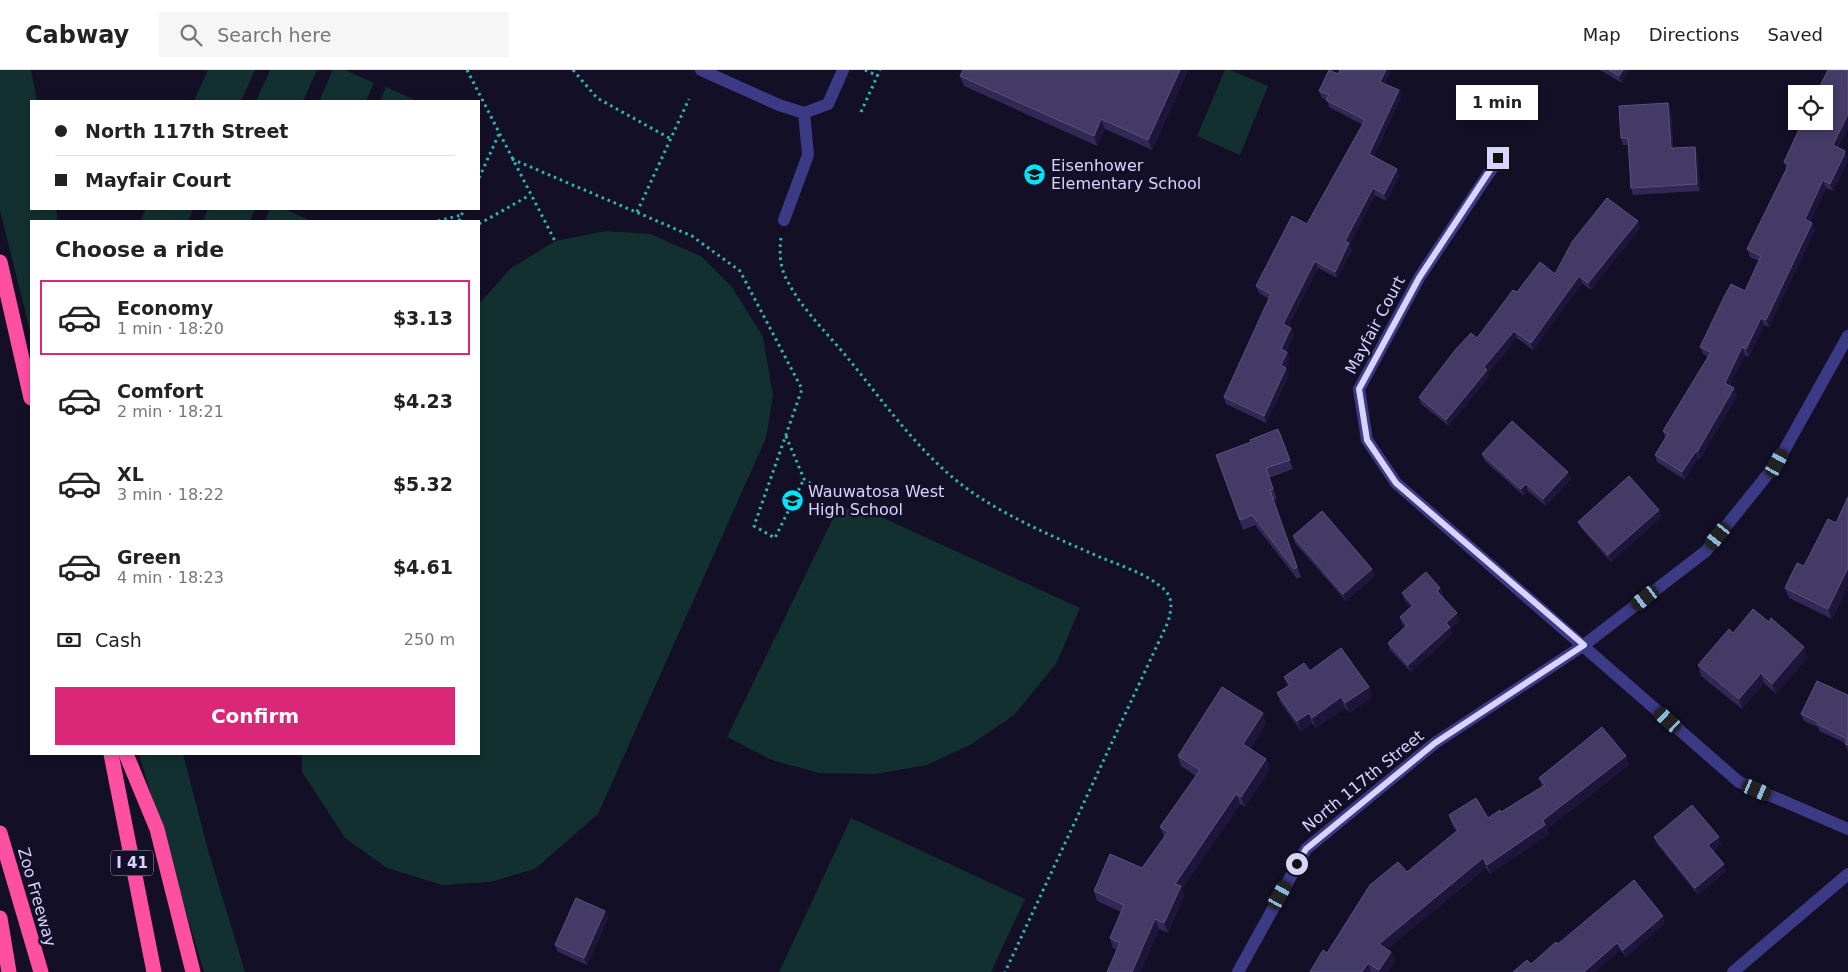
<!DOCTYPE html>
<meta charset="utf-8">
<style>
:root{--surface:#fff;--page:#f6f6f6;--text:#222;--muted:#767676;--line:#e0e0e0;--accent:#db2777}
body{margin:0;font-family:"DejaVu Sans",sans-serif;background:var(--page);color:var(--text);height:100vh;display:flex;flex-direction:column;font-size:19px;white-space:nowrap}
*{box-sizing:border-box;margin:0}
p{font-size:16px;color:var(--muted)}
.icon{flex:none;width:28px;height:28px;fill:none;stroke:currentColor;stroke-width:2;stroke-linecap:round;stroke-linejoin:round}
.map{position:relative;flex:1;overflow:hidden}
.panel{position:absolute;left:30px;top:150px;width:450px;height:535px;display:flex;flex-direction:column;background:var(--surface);border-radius:0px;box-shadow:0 2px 8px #0003}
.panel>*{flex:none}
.banner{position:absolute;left:30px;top:30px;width:450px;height:110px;border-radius:0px;box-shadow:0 2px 8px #0003;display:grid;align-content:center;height:110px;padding:0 25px;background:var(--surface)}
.buttons{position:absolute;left:1788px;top:15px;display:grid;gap:10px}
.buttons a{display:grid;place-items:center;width:45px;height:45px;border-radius:0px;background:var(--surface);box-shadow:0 2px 8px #0003;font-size:25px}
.end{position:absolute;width:22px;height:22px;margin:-11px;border:6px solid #d9d4ff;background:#111;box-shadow:0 0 0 2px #111}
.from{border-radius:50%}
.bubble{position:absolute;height:35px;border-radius:0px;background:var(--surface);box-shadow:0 2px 8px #0003;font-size:16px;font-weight:800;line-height:35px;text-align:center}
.car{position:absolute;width:15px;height:30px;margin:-15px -8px;border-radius:6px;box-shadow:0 0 4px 1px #0007;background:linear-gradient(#222 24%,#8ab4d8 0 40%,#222 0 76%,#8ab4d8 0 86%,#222 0)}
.banner b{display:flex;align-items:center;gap:18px;height:48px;font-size:19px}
.banner b+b{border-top:1px solid var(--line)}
.banner i{width:12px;height:12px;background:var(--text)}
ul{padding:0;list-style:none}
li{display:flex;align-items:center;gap:15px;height:75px;margin:0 10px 8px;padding:0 15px;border:2px solid transparent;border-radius:0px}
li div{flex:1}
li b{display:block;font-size:19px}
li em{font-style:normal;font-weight:800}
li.active{border-color:var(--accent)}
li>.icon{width:45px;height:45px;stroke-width:1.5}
h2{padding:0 25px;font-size:22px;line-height:60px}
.pay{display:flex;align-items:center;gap:12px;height:55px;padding:0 25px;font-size:19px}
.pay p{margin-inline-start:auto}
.primary-button{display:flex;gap:10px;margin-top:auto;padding:10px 25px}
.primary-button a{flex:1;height:58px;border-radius:0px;background:var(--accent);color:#fff;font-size:20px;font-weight:800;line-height:58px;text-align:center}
header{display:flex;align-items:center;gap:30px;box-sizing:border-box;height:70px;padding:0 25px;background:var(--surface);border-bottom:1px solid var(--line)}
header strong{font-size:24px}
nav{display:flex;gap:28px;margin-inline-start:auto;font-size:18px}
.search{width:350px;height:45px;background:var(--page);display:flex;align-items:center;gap:12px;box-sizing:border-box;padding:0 18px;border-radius:0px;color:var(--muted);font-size:19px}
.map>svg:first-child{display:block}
.green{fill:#12302f}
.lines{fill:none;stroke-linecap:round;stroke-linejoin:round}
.path{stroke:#2fb8b0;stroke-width:3;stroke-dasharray:2.5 4;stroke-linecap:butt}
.lane{stroke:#3d3a85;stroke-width:12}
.street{stroke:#3d3a85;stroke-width:12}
.highway{stroke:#ff4fa3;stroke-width:15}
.wall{fill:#312854}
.shaded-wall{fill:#1d163a}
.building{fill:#433a66;stroke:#5a527e}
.route{stroke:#d9d4ff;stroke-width:6}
.labels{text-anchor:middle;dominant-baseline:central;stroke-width:5;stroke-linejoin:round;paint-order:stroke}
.shield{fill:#130f26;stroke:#9e99be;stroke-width:1}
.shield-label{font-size:15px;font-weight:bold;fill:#d9d4ff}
.poi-label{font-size:16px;fill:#d9d4ff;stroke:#130f26;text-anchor:start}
.street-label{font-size:16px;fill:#d9d4ff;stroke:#130f26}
</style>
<header>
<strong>Cabway</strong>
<div class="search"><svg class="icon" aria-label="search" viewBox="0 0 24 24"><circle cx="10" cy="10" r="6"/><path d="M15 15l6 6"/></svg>Search here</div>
<nav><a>Map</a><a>Directions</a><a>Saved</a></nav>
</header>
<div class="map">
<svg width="1848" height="902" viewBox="0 0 1848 902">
<rect width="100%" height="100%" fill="#130f26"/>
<g class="green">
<path d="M 0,0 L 31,0 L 37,31 L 31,31 L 31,139 L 56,139 L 58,151 L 31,151 L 31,265 L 0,140 Z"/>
<path d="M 208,0 L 255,0 L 241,31 L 194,31 Z"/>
<path d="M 270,0 L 317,0 L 303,31 L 256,31 Z"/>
<path d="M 333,0 L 345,0 L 374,13 L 366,31 L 319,31 Z"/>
<path d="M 1225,0 L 1230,0 L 1268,16 L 1240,85 L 1197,66 Z"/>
<path d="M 386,17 L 417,31 L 380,31 Z"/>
<path d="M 146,139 L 193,139 L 188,151 L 140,151 Z"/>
<path d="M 208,139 L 255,139 L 250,151 L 203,151 Z"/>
<path d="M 270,139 L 284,139 L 312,151 L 265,151 Z"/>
<path d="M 606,161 L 650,164 L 701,186 L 732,217 L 763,267 L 773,325 L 766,368 L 598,744 L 535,799 L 490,812 L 442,815 L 387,798 L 345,768 L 302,702 L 302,684 L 479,684 L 479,234 L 510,199 L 555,171 Z"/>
<path d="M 855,435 L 1080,538 L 1056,594 L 1014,645 L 970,675 L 927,695 L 876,704 L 819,703 L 772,690 L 727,667 L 834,446 Z"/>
<path d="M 139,684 L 183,684 L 208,780 L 245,902 L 204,902 Z"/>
<path d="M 851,748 L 1025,829 L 991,902 L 779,902 Z"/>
</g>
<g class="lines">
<g class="path">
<path d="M 467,0 L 555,171"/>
<path d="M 573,0 L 597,28 L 671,69"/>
<path d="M 865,0 L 878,6"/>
<path d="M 861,42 L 880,0"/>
<path d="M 512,89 L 692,166 L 740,201 L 802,319 L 754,456 L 775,468 L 804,409"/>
<path d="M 479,108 L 499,64"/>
<path d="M 637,142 L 689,29"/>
<path d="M 438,151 L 461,145"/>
<path d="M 459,151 L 464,139"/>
<path d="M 479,154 L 530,125"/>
<path d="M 781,168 C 779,182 780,199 788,212 C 802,239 827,263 846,286 C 889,338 928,397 987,432 C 1023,454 1063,471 1102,488 C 1122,496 1144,503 1160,516 C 1174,526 1172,537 1168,552 L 1005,902"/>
<path d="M 786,366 L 804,409 L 832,428"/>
</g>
<g class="lane">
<path d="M 701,0 L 779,35 L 804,43 L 828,34 L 843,0"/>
<path d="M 784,150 L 808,85 L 804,43"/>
</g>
<g class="street">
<path d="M 1499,88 L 1419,208 L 1359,319 L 1367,370 L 1396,413 L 1739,712 L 1848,759"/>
<path d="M 1238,902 L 1306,779 L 1435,673 L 1584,575 L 1706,481 L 1777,393 L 1848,266"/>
<path d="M 1733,902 L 1848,804"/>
</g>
<g class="highway">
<path d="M 0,192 L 31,328"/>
<path d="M 111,684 L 154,902"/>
<path d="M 126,684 L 157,759 L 193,902"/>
<path d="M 0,763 L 41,902"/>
<path d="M 0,848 L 9,902"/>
</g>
</g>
<g class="wall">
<path d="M 963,0 L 1188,0 L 1152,80 L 1105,59 L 1097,76 L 964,16 L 960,6 Z"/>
<path d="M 1340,0 L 1391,0 L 1385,14 L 1399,20 L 1401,27 L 1374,86 L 1400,105 L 1386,131 L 1375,125 L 1350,174 L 1352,180 L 1337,208 L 1318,198 L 1288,256 L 1291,258 L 1294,265 L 1286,281 L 1287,282 L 1290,289 L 1286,298 L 1289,305 L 1266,353 L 1226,334 L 1224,327 L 1269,229 L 1259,223 L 1256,216 L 1307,154 L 1363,55 L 1329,37 L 1327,30 L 1322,28 L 1319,21 L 1338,4 Z"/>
<path d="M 1600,0 L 1629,0 L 1622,13 Z"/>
<path d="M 1671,40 L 1673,78 L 1698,84 L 1700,121 L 1633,125 L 1631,118 L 1628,75 L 1623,75 L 1621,68 Z"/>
<path d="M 1838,78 L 1845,81 L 1847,88 L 1846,95 L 1833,121 L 1826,118 L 1810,152 L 1812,153 L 1815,160 L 1769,257 L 1764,255 L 1749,287 L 1745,285 L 1729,316 L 1734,318 L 1737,326 L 1700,389 L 1698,388 L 1685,410 L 1657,392 L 1655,385 L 1665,368 L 1663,361 L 1708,287 L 1703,284 L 1700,277 L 1745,221 L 1759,191 L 1750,187 L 1747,179 L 1786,99 L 1784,92 Z"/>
<path d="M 1638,151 L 1640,158 L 1591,220 L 1582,213 L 1533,280 L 1517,268 L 1488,303 L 1489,306 L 1449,356 L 1421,334 L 1419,327 L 1477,268 L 1517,222 L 1555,204 Z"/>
<path d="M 1278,359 L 1293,399 L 1269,408 L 1277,429 L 1273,430 L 1301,507 L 1297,509 L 1255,455 L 1243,460 L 1216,385 L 1251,372 Z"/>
<path d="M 1482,384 L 1568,402 L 1571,409 L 1546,436 L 1528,421 L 1524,426 L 1485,391 Z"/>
<path d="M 1848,427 L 1848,515 L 1832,549 L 1789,528 L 1785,518 L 1804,496 L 1836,453 Z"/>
<path d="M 1659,440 L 1661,447 L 1611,492 L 1581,458 L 1578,452 Z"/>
<path d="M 1293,466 L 1372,499 L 1375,506 L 1346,531 L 1295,473 Z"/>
<path d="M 1440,518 L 1443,525 L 1442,526 L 1460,550 L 1450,559 L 1452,564 L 1411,602 L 1390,580 L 1388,573 L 1405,557 L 1402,554 L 1400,547 L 1411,537 L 1405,530 L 1402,523 Z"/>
<path d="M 1733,563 L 1808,587 L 1776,624 L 1764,613 L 1742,639 L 1701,606 L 1698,595 Z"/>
<path d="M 1310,601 L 1369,617 L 1372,627 L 1349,643 L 1345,638 L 1316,658 L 1312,653 L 1301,661 L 1281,633 L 1277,623 L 1288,616 L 1284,607 Z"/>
<path d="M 1848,625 L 1848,681 L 1845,673 L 1819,661 L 1818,657 L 1804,651 L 1801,644 Z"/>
<path d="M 1263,643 L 1266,653 L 1250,679 L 1266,689 L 1270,699 L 1245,737 L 1240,734 L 1182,819 L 1184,826 L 1168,863 L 1159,859 L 1140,902 L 1107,902 L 1117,880 L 1113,878 L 1110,868 L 1121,842 L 1097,831 L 1094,821 L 1142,798 L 1164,767 L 1160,757 L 1196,706 L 1181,696 L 1178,686 Z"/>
<path d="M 1629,695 L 1547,759 L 1549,764 L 1490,804 L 1486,798 L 1387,879 L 1391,882 L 1395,891 L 1387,902 L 1310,902 L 1327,883 L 1407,802 L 1457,762 L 1452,755 L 1449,745 L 1488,748 L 1501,742 L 1542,717 L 1539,708 Z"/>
<path d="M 1654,767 L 1721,774 L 1713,781 L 1726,801 L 1698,825 L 1657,774 Z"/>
<path d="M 605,841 L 608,848 L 587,895 L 558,882 L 555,875 Z"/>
<path d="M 1665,853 L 1626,887 L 1620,880 L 1594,902 L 1513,902 L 1531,894 L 1558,874 Z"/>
</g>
<g class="shaded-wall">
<path d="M 1180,0 L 1188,0 L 1152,80 L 1148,70 Z"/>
<path d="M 1386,0 L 1391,0 L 1383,19 L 1380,12 Z"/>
<path d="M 1623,0 L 1629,0 L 1622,13 L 1619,6 Z"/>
<path d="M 1399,20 L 1401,27 L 1372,91 L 1369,84 Z"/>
<path d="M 1668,33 L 1671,40 L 1673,85 L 1671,78 Z"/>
<path d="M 1848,44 L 1848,58 L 1836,83 L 1833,75 Z"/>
<path d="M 1101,49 L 1105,59 L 1097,76 L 1094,66 Z"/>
<path d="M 1695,77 L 1698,84 L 1700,121 L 1697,114 Z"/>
<path d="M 1845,81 L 1847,88 L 1846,95 L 1833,121 L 1830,114 Z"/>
<path d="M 1397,99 L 1400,105 L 1386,131 L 1384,124 Z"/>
<path d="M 1823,110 L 1826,118 L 1808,156 L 1805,149 Z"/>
<path d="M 1373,118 L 1375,125 L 1350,174 L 1352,180 L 1337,208 L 1335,202 L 1345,171 Z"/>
<path d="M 1638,151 L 1640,158 L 1591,220 L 1588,213 Z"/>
<path d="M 1812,153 L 1815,160 L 1769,257 L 1766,250 Z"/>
<path d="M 1315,191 L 1318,198 L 1285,261 L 1283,254 Z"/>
<path d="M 1579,206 L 1582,213 L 1533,280 L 1531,273 Z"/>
<path d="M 1761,248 L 1764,255 L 1749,287 L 1746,279 Z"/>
<path d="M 1291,258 L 1294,265 L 1284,286 L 1281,279 Z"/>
<path d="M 1514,261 L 1517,268 L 1488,303 L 1489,306 L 1449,356 L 1446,350 L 1484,297 Z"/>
<path d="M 1742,277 L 1745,285 L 1727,320 L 1725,313 Z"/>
<path d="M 1287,282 L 1290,289 L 1284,302 L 1281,295 Z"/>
<path d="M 1286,298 L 1289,305 L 1266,353 L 1264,346 Z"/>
<path d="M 1734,318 L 1737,326 L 1700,389 L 1697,382 Z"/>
<path d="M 1696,381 L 1698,388 L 1685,410 L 1682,402 Z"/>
<path d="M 1568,402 L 1571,409 L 1546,436 L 1543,429 Z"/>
<path d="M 1526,414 L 1528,421 L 1524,426 L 1521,419 Z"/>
<path d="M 1659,440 L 1661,447 L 1611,492 L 1608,485 Z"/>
<path d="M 1848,498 L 1848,515 L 1832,549 L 1828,539 Z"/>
<path d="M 1372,499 L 1375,506 L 1346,531 L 1343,524 Z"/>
<path d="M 1440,518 L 1443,525 L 1440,528 L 1437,521 Z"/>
<path d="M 1457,543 L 1460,550 L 1450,559 L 1452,564 L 1411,602 L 1408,595 L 1446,553 Z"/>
<path d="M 1804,577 L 1808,587 L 1776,624 L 1772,614 Z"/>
<path d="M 1761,603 L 1764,613 L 1742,639 L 1739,629 Z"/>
<path d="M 1369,617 L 1372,627 L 1349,643 L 1345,633 Z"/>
<path d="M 1341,627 L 1345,638 L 1316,658 L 1312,648 Z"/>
<path d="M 1263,643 L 1266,653 L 1246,684 L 1243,674 Z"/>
<path d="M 1309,643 L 1312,653 L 1301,661 L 1297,651 Z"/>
<path d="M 1626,686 L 1629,695 L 1547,759 L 1549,764 L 1490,804 L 1487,795 L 1543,750 Z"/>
<path d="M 1266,689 L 1270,699 L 1245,737 L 1241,727 Z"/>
<path d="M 1236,724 L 1240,734 L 1182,819 L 1184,826 L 1168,863 L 1164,853 L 1175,814 Z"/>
<path d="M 1719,767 L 1721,774 L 1711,782 L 1708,775 Z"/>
<path d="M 1483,788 L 1486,798 L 1382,883 L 1379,874 Z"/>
<path d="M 1724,794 L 1726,801 L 1698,825 L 1695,818 Z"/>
<path d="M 605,841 L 608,848 L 587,895 L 584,888 Z"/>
<path d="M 1663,846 L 1665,853 L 1626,887 L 1623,880 Z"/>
<path d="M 1155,849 L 1159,859 L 1140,902 L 1132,902 Z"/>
<path d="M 1617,873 L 1620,880 L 1594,902 L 1584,902 Z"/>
<path d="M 1391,882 L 1395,891 L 1387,902 L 1380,902 L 1379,900 Z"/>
<path d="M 1368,893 L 1371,902 L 1362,902 Z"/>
</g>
<g class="building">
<path d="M 963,0 L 1180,0 L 1148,70 L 1101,49 L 1094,66 L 960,6 Z"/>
<path d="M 1329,0 L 1338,4 L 1340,0 L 1386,0 L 1380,12 L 1399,20 L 1369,84 L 1397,99 L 1384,124 L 1373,118 L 1345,171 L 1349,173 L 1335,202 L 1315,191 L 1283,254 L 1291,258 L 1281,279 L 1287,282 L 1281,295 L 1286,298 L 1264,346 L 1224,327 L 1271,224 L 1256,216 L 1292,146 L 1307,154 L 1365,50 L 1326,30 L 1329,25 L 1319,21 Z"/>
<path d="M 1609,0 L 1623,0 L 1619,6 Z"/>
<path d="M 1828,0 L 1848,0 L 1848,44 L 1833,75 L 1845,81 L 1843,87 L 1830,114 L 1823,110 L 1805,149 L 1812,153 L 1766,250 L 1761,248 L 1746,279 L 1742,277 L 1725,313 L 1734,318 L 1697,382 L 1696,381 L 1682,402 L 1655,385 L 1668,364 L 1663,361 L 1711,282 L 1700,277 L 1724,227 L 1731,214 L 1745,221 L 1761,186 L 1747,179 L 1789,94 L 1784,92 L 1803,51 L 1824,51 L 1824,24 L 1816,24 Z"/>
<path d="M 1668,33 L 1671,78 L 1695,77 L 1697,114 L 1631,118 L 1628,68 L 1621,68 L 1619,36 Z"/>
<path d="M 1607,128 L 1638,151 L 1588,213 L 1579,206 L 1531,273 L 1514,261 L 1484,297 L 1487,300 L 1446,350 L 1419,327 L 1456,279 L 1471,263 L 1477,268 L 1513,220 L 1517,222 L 1540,192 L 1555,204 L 1572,172 Z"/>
<path d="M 1512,351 L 1568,402 L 1543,429 L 1526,414 L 1521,419 L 1482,384 Z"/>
<path d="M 1278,359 L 1290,390 L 1266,398 L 1273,419 L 1270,420 L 1297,497 L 1294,499 L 1252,445 L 1240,450 L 1216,385 L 1251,372 L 1250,370 Z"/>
<path d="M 1629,406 L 1659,440 L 1608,485 L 1578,452 Z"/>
<path d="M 1848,427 L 1848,498 L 1828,539 L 1785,518 L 1797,493 L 1804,496 L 1828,449 L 1836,453 Z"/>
<path d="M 1322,441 L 1372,499 L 1343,524 L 1293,466 Z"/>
<path d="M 1426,502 L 1440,518 L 1437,521 L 1457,543 L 1446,553 L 1450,557 L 1408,595 L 1388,573 L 1407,555 L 1400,547 L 1413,535 L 1402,523 Z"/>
<path d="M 1753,539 L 1769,552 L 1771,548 L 1804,577 L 1772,614 L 1761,603 L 1739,629 L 1698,595 L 1729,559 L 1733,563 Z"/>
<path d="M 1341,578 L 1369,617 L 1345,633 L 1341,627 L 1312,648 L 1309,643 L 1297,651 L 1277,623 L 1290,615 L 1284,607 L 1304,593 L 1310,601 Z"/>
<path d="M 1817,611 L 1848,625 L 1848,675 L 1845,674 L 1847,669 L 1817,654 L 1818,652 L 1801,644 Z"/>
<path d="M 1222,617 L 1263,643 L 1243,674 L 1266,689 L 1241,727 L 1236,724 L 1175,814 L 1181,816 L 1164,853 L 1155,849 L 1132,902 L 1107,902 L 1120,873 L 1110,868 L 1124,835 L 1094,821 L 1110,784 L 1142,798 L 1168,762 L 1160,757 L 1200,700 L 1178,686 Z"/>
<path d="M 1602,657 L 1626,686 L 1543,750 L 1545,755 L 1487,795 L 1483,788 L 1379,874 L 1391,882 L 1379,900 L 1368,893 L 1362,902 L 1310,902 L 1323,880 L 1327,883 L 1370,815 L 1398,792 L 1407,802 L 1458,760 L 1449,745 L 1476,728 L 1488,748 L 1500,740 L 1501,742 L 1545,715 L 1539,708 Z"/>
<path d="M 1692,735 L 1719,767 L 1708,775 L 1724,794 L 1695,818 L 1654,767 Z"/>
<path d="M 1634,810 L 1663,846 L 1623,880 L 1617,873 L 1584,902 L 1513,902 L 1527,890 L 1531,894 L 1556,872 L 1558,874 Z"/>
<path d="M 576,828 L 605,841 L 584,888 L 555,875 Z"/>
</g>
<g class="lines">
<path class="route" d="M 1297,794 L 1306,779 L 1435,673 L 1584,575 L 1396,413 L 1367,370 L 1359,319 L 1419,208 L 1498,88"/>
</g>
<defs>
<symbol id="school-disc" viewBox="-11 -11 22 22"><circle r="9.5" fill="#00e5ff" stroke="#130f26"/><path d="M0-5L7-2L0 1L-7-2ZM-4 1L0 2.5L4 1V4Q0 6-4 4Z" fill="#111"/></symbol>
</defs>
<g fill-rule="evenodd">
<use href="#school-disc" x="1022" y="92" width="25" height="25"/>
<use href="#school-disc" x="780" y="418" width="25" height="25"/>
</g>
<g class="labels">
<rect class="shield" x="111" y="780.5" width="42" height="25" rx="4"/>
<g class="shield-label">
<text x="132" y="793">I 41</text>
</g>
<g class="poi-label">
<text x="1051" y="95">Eisenhower<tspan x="1051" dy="18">Elementary School</tspan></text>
<text x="808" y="421">Wauwatosa West<tspan x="808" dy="18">High School</tspan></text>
</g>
<g class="street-label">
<text transform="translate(1375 255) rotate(-62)">Mayfair Court</text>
<text transform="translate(1363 711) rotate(-39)">North 117th Street</text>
<text transform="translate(37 827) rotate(74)">Zoo Freeway</text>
</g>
</g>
</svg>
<div class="buttons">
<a><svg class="icon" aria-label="locate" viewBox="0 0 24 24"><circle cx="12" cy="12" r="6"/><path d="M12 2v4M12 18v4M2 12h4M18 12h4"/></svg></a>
</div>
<i class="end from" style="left:1297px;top:794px"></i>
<i class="end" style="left:1498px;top:88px"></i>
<div class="bubble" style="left:1456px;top:15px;width:82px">1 min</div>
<i class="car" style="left:1777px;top:393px;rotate:29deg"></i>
<i class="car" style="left:1718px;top:466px;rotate:219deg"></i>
<i class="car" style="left:1645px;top:528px;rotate:232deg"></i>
<i class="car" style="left:1668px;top:650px;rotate:312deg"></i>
<i class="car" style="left:1757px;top:720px;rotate:113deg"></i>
<i class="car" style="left:1280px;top:825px;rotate:29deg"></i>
<div class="banner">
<b><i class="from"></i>North 117th Street</b>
<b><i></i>Mayfair Court</b>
</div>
<section class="panel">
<h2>Choose a ride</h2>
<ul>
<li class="active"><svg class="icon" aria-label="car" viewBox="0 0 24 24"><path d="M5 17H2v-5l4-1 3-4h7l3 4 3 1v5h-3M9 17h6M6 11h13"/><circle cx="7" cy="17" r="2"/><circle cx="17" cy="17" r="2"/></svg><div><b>Economy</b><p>1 min · 18:20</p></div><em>$3.13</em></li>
<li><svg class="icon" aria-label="car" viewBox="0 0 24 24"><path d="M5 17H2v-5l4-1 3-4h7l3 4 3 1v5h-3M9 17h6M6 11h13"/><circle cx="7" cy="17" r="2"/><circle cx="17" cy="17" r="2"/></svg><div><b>Comfort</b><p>2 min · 18:21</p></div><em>$4.23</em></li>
<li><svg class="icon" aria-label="car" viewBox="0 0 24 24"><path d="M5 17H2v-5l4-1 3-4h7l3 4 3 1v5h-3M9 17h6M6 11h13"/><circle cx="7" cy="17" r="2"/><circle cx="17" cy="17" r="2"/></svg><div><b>XL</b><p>3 min · 18:22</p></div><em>$5.32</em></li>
<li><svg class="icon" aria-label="car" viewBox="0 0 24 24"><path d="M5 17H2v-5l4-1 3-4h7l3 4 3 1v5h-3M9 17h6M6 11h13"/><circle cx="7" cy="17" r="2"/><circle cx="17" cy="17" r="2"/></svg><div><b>Green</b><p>4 min · 18:23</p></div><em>$4.61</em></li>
</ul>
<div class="pay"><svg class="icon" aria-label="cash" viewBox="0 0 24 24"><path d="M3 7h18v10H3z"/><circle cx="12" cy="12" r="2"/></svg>Cash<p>250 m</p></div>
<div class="primary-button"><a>Confirm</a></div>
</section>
</div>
